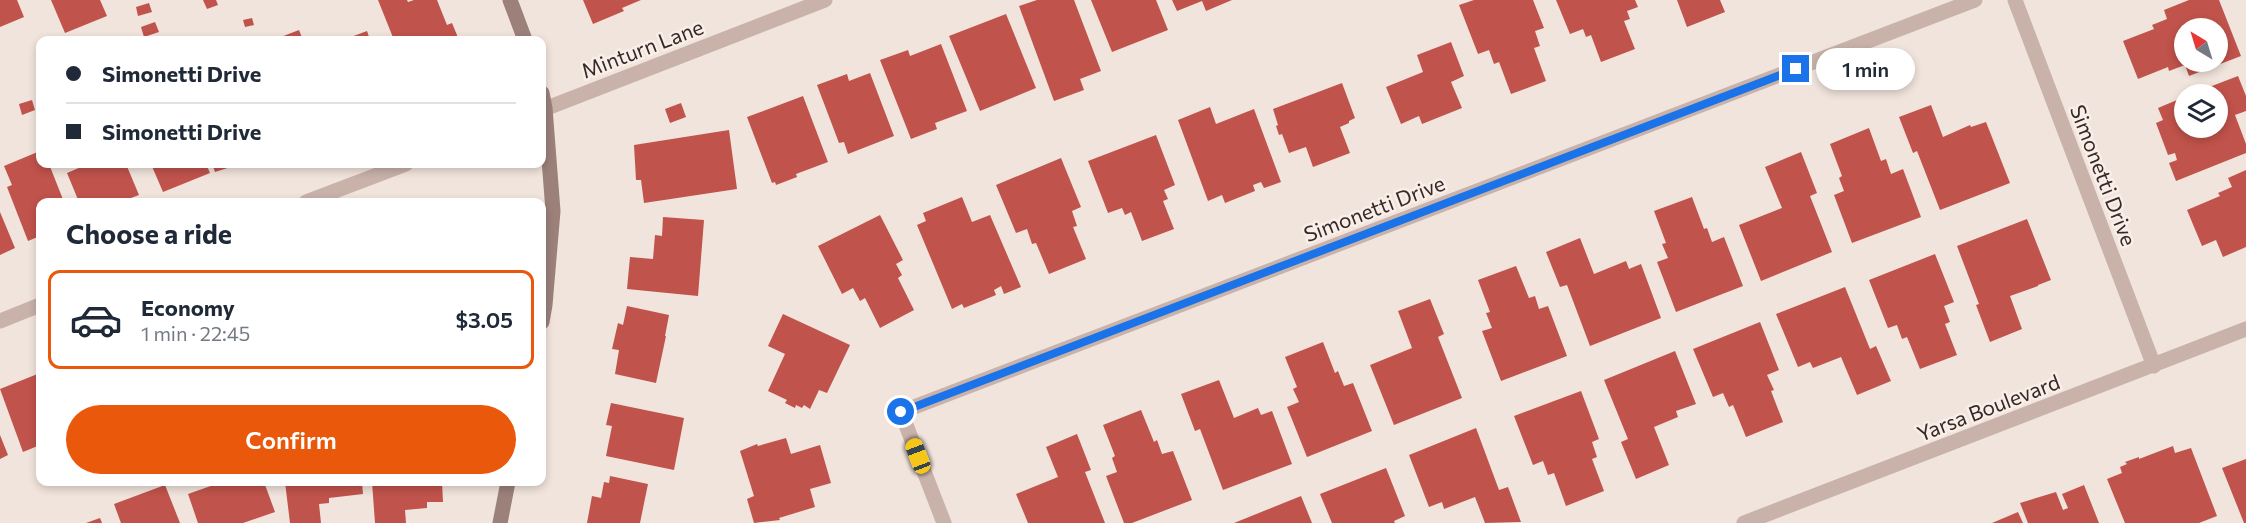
<!DOCTYPE html>
<meta charset="utf-8">
<style>
:root{--surface:#fff;--page:#f2f2f3;--text:#1f2937;--muted:#747a83;--line:#e0e1e3;--accent:#ea580c}
body{margin:0;font-family:Commissioner,sans-serif;background:var(--page);color:var(--text);height:100vh;display:flex;flex-direction:column;font-size:22px;white-space:nowrap}
*{box-sizing:border-box;margin:0}
p{font-size:20px;color:var(--muted)}
.icon{flex:none;width:33px;height:33px;fill:none;stroke:currentColor;stroke-width:2;stroke-linecap:round;stroke-linejoin:round}
.map{position:relative;flex:1;overflow:hidden}
.sheet{position:absolute;left:36px;top:198px;width:510px;height:288px;display:flex;flex-direction:column;background:var(--surface);border-radius:12px;box-shadow:0 3px 9px #0003}
.sheet>*{flex:none}
.top-card{position:absolute;left:36px;top:36px;width:510px;height:132px;border-radius:12px;box-shadow:0 3px 9px #0003;display:grid;align-content:center;height:132px;padding:0 30px;background:var(--surface)}
.needle{width:39px;rotate:322deg}
.buttons{position:absolute;left:2174px;top:18px;display:grid;gap:12px}
.buttons a{display:grid;place-items:center;width:54px;height:54px;border-radius:50%;background:var(--surface);box-shadow:0 3px 9px #0003;font-size:30px}
.end{position:absolute;width:27px;height:27px;margin:-14px;border:8px solid #1a73e8;background:#fff;box-shadow:0 0 0 3px #fff}
.from{border-radius:50%}
.bubble{position:absolute;height:42px;border-radius:21px;background:var(--surface);box-shadow:0 3px 9px #0003;font-size:20px;font-weight:600;line-height:42px;text-align:center}
.car{position:absolute;width:18px;height:36px;margin:-18px -9px;border-radius:8px;box-shadow:0 0 4px 2px #0007;background:linear-gradient(#f5c518 24%,#345 0 40%,#f5c518 0 76%,#345 0 86%,#f5c518 0)}
.top-card b{display:flex;align-items:center;gap:21px;height:57px;font-size:22px}
.top-card b+b{border-top:2px solid var(--line)}
.top-card i{width:15px;height:15px;background:var(--text)}
ul{padding:0;list-style:none}
li{display:flex;align-items:center;gap:18px;height:99px;margin:0 12px 9px;padding:0 18px;border:3px solid transparent;border-radius:12px}
li div{flex:1}
li b{display:block;font-size:22px}
li em{font-style:normal;font-weight:600}
li.selected{border-color:var(--accent)}
li>.icon{width:54px;height:54px;stroke-width:1.5}
h2{padding:0 30px;font-size:27px;line-height:72px}
.primary-button{display:flex;gap:12px;margin-top:auto;padding:12px 30px}
.primary-button a{flex:1;height:69px;border-radius:36px;background:var(--accent);color:#fff;font-size:24px;font-weight:600;line-height:69px;text-align:center}
.map>svg:first-child{display:block}
.building{fill:#c0534b;fill-rule:evenodd}
.lines{fill:none;stroke-linecap:round;stroke-linejoin:round}
.street{stroke:#c8b2a9;stroke-width:15}
.secondary{stroke:#9c817a;stroke-width:15}
.route{stroke:#1a73e8;stroke-width:8}
.labels{text-anchor:middle;dominant-baseline:central;stroke-width:5;stroke-linejoin:round;paint-order:stroke}
.street-label{font-size:21px;fill:#362a28;stroke:#f9eee8}
</style>
<div class="map">
<svg width="2246" height="523" viewBox="0 0 2246 523">
<rect width="100%" height="100%" fill="#f1e4dc"/>
<g class="building">
<path d="M 0,0 L 17,0 L 24,17 L 0,27 Z"/>
<path d="M 51,0 L 100,0 L 107,16 L 65,33 Z"/>
<path d="M 203,0 L 216,0 L 218,5 L 207,9 Z"/>
<path d="M 378,0 L 407,0 L 408,2 L 414,0 L 437,0 L 447,25 L 452,23 L 459,40 L 394,40 Z"/>
<path d="M 583,0 L 641,0 L 622,8 L 624,11 L 593,24 Z"/>
<path d="M 1037,0 L 1074,0 L 1101,71 L 1080,79 L 1084,90 L 1054,101 L 1019,6 Z"/>
<path d="M 1091,0 L 1156,0 L 1168,30 L 1112,52 Z"/>
<path d="M 1172,0 L 1232,0 L 1206,11 L 1202,1 L 1177,11 Z"/>
<path d="M 1474,0 L 1533,0 L 1544,28 L 1535,31 L 1540,46 L 1534,48 L 1546,81 L 1511,94 L 1499,62 L 1494,64 L 1489,50 L 1478,54 L 1459,5 Z"/>
<path d="M 1556,0 L 1635,0 L 1638,7 L 1627,11 L 1630,19 L 1624,21 L 1635,49 L 1601,62 L 1591,35 L 1586,37 L 1583,29 L 1570,34 Z"/>
<path d="M 1677,0 L 1720,0 L 1725,12 L 1687,27 Z"/>
<path d="M 2189,0 L 2219,0 L 2241,56 L 2189,76 L 2185,65 L 2169,71 L 2168,67 L 2138,79 L 2123,41 L 2154,29 L 2152,25 L 2167,19 L 2164,10 ZM 2184,28 L 2217,28 L 2217,62 L 2184,62 Z"/>
<path d="M 149,3 L 152,12 L 138,16 L 136,7 Z"/>
<path d="M 1006,14 L 1036,88 L 980,111 L 949,36 Z"/>
<path d="M 252,18 L 254,25 L 245,27 L 243,20 Z"/>
<path d="M 155,22 L 159,32 L 144,37 L 141,27 Z"/>
<path d="M 299,30 L 303,40 L 273,40 Z"/>
<path d="M 367,31 L 370,40 L 343,40 Z"/>
<path d="M 1451,42 L 1464,76 L 1451,82 L 1462,108 L 1422,124 L 1419,116 L 1401,124 L 1386,87 L 1423,72 L 1417,55 Z"/>
<path d="M 941,44 L 967,111 L 935,123 L 937,129 L 911,139 L 880,60 L 908,50 L 910,56 Z"/>
<path d="M 870,73 L 894,136 L 848,154 L 844,142 L 839,143 L 817,85 L 847,74 L 849,81 Z"/>
<path d="M 2238,76 L 2246,96 L 2246,111 L 2235,115 L 2246,144 L 2246,153 L 2176,181 L 2169,163 L 2177,160 L 2175,153 L 2168,155 L 2156,123 L 2163,120 L 2158,108 L 2184,97 L 2184,128 L 2217,128 L 2217,94 L 2191,94 Z"/>
<path d="M 1342,83 L 1355,118 L 1349,121 L 1349,123 L 1340,127 L 1350,153 L 1313,167 L 1306,147 L 1289,153 L 1282,134 L 1279,135 L 1276,126 L 1278,125 L 1273,109 Z"/>
<path d="M 803,96 L 828,162 L 796,174 L 797,177 L 776,185 L 775,182 L 772,183 L 747,117 Z"/>
<path d="M 32,100 L 35,110 L 22,115 L 19,104 Z"/>
<path d="M 681,103 L 686,117 L 670,123 L 665,109 Z"/>
<path d="M 1931,105 L 1943,137 L 1970,125 L 1971,127 L 1986,122 L 2010,183 L 1940,210 L 1917,151 L 1913,153 L 1899,117 Z"/>
<path d="M 1210,107 L 1216,124 L 1254,109 L 1281,182 L 1264,188 L 1261,182 L 1253,185 L 1255,191 L 1225,203 L 1222,195 L 1208,201 L 1178,120 Z"/>
<path d="M 1869,128 L 1881,161 L 1886,159 L 1891,174 L 1903,169 L 1921,217 L 1852,243 L 1834,195 L 1844,191 L 1839,178 L 1842,176 L 1830,144 Z"/>
<path d="M 729,130 L 737,189 L 644,203 L 641,180 L 636,180 L 634,145 Z"/>
<path d="M 1156,135 L 1175,185 L 1164,190 L 1168,199 L 1163,201 L 1174,229 L 1142,241 L 1131,212 L 1125,215 L 1122,208 L 1108,213 L 1088,161 Z"/>
<path d="M 40,151 L 40,164 L 49,164 L 64,202 L 40,202 L 40,236 L 28,241 L 7,187 L 12,185 L 4,166 Z"/>
<path d="M 1801,152 L 1817,193 L 1810,196 L 1832,252 L 1761,281 L 1739,225 L 1782,208 L 1765,167 Z"/>
<path d="M 1061,158 L 1081,207 L 1072,211 L 1077,226 L 1073,227 L 1086,259 L 1049,274 L 1036,243 L 1032,244 L 1027,229 L 1016,233 L 996,185 Z"/>
<path d="M 88,164 L 126,164 L 139,195 L 120,202 L 79,202 L 67,173 Z"/>
<path d="M 151,164 L 206,164 L 210,173 L 163,192 Z"/>
<path d="M 212,164 L 240,164 L 215,172 Z"/>
<path d="M 2246,170 L 2246,247 L 2223,257 L 2216,240 L 2202,246 L 2187,210 L 2220,196 L 2218,193 L 2232,187 L 2228,178 Z"/>
<path d="M 962,197 L 972,222 L 990,215 L 1021,287 L 1004,294 L 1001,286 L 994,290 L 996,295 L 964,308 L 962,304 L 952,309 L 917,225 L 926,221 L 923,213 Z"/>
<path d="M 1692,197 L 1704,229 L 1707,228 L 1712,242 L 1724,237 L 1743,286 L 1676,312 L 1657,262 L 1668,258 L 1662,244 L 1666,243 L 1654,211 Z"/>
<path d="M 0,212 L 15,248 L 0,255 Z"/>
<path d="M 880,215 L 903,260 L 896,264 L 902,275 L 898,278 L 914,310 L 880,328 L 865,298 L 860,301 L 853,288 L 842,294 L 818,246 Z"/>
<path d="M 663,217 L 704,220 L 698,296 L 627,289 L 630,257 L 653,259 L 655,235 L 662,236 Z"/>
<path d="M 2027,219 L 2051,280 L 2038,285 L 2038,286 L 2010,296 L 2022,329 L 1990,342 L 1976,305 L 1979,304 L 1957,246 Z"/>
<path d="M 1580,238 L 1594,274 L 1626,261 L 1629,269 L 1641,264 L 1661,318 L 1590,346 L 1567,285 L 1560,287 L 1546,252 Z"/>
<path d="M 1935,254 L 1954,302 L 1944,306 L 1950,322 L 1945,324 L 1957,355 L 1920,369 L 1907,337 L 1902,339 L 1897,325 L 1888,328 L 1869,280 Z"/>
<path d="M 1516,266 L 1529,298 L 1535,296 L 1539,309 L 1548,306 L 1567,356 L 1501,381 L 1482,331 L 1492,328 L 1486,313 L 1490,312 L 1478,280 Z"/>
<path d="M 1845,287 L 1870,349 L 1876,346 L 1891,381 L 1857,395 L 1841,357 L 1813,368 L 1810,362 L 1798,367 L 1776,314 Z"/>
<path d="M 1430,299 L 1444,334 L 1438,337 L 1462,398 L 1394,425 L 1370,365 L 1412,348 L 1398,311 Z"/>
<path d="M 627,306 L 669,315 L 665,336 L 666,336 L 656,383 L 615,374 L 619,350 L 612,349 L 618,323 L 623,325 Z"/>
<path d="M 783,314 L 850,345 L 827,393 L 819,390 L 810,409 L 804,405 L 802,408 L 796,405 L 795,408 L 785,403 L 787,400 L 768,391 L 785,354 L 768,346 Z"/>
<path d="M 1760,322 L 1779,370 L 1767,375 L 1774,390 L 1771,391 L 1783,422 L 1746,437 L 1733,405 L 1729,407 L 1723,393 L 1713,397 L 1693,349 Z"/>
<path d="M 1323,342 L 1335,373 L 1338,371 L 1344,386 L 1353,383 L 1372,431 L 1307,457 L 1287,407 L 1299,402 L 1293,389 L 1297,387 L 1285,357 Z"/>
<path d="M 1675,351 L 1696,404 L 1676,411 L 1678,417 L 1654,427 L 1669,465 L 1636,479 L 1621,442 L 1628,439 L 1604,380 Z"/>
<path d="M 40,373 L 40,445 L 23,452 L 0,389 Z"/>
<path d="M 1219,380 L 1234,418 L 1258,408 L 1261,415 L 1272,411 L 1292,464 L 1223,490 L 1200,429 L 1195,431 L 1181,394 Z"/>
<path d="M 1581,391 L 1599,439 L 1592,442 L 1597,457 L 1592,459 L 1604,491 L 1566,506 L 1554,473 L 1548,475 L 1543,461 L 1533,465 L 1514,416 Z"/>
<path d="M 611,403 L 684,418 L 674,470 L 606,456 L 612,426 L 606,425 Z"/>
<path d="M 1141,410 L 1154,442 L 1157,440 L 1162,454 L 1173,451 L 1192,500 L 1132,523 L 1124,523 L 1106,476 L 1117,472 L 1112,458 L 1115,456 L 1103,425 Z"/>
<path d="M 1476,428 L 1499,490 L 1508,487 L 1521,522 L 1485,523 L 1475,497 L 1444,509 L 1442,502 L 1429,507 L 1409,455 Z"/>
<path d="M 1077,434 L 1091,470 L 1085,472 L 1105,523 L 1028,523 L 1016,494 L 1058,477 L 1046,447 Z"/>
<path d="M 0,435 L 8,455 L 0,459 Z"/>
<path d="M 786,438 L 791,454 L 820,445 L 831,483 L 810,489 L 815,507 L 779,518 L 780,520 L 754,523 L 747,499 L 754,496 L 740,451 L 757,444 L 758,446 Z"/>
<path d="M 2173,446 L 2175,453 L 2191,448 L 2217,516 L 2199,523 L 2125,523 L 2107,479 L 2122,473 L 2120,467 L 2127,464 L 2125,462 L 2139,457 L 2139,459 Z"/>
<path d="M 2246,459 L 2246,523 L 2244,523 L 2222,468 Z"/>
<path d="M 1386,468 L 1405,516 L 1394,521 L 1395,523 L 1332,523 L 1320,494 Z"/>
<path d="M 610,476 L 648,484 L 640,523 L 587,523 L 592,496 L 601,498 L 604,482 L 609,483 Z"/>
<path d="M 222,482 L 264,482 L 275,512 L 243,523 L 198,523 L 188,494 Z"/>
<path d="M 285,482 L 362,482 L 363,494 L 329,498 L 329,503 L 319,504 L 321,523 L 290,523 Z"/>
<path d="M 372,482 L 442,482 L 443,502 L 427,502 L 427,508 L 405,510 L 406,523 L 375,523 Z"/>
<path d="M 165,485 L 180,523 L 121,523 L 114,504 Z"/>
<path d="M 2084,485 L 2099,523 L 2028,523 L 2020,503 L 2056,492 L 2063,510 L 2068,508 L 2062,494 Z"/>
<path d="M 1301,496 L 1312,523 L 1234,523 Z"/>
<path d="M 2018,512 L 2023,523 L 1992,523 Z"/>
<path d="M 100,518 L 102,523 L 86,523 Z"/>
</g>
<g class="lines">
<g class="street">
<path d="M 2015,0 L 2154,366"/>
<path d="M 542,110 L 825,0"/>
<path d="M 306,202 L 406,164"/>
<path d="M 0,321 L 40,305"/>
<path d="M 944,523 L 901,412 L 1975,0"/>
<path d="M 1744,523 L 2246,329"/>
</g>
<g class="secondary">
<path d="M 510,0 L 525,40"/>
<path d="M 542,93 L 545,108 L 553,211 L 545,305 L 542,322"/>
<path d="M 500,523 L 508,482"/>
</g>
</g>
<g class="lines">
<path class="route" d="M 901,412 L 1796,69"/>
</g>
<g class="labels">
<g class="street-label">
<text transform="translate(642 48) rotate(-21)">Minturn Lane</text>
<text transform="translate(2104 175) rotate(69)">Simonetti Drive</text>
<text transform="translate(1374 208) rotate(-21)">Simonetti Drive</text>
<text transform="translate(1988 407) rotate(-21)">Yarsa Boulevard</text>
</g>
</g>
</svg>
<div class="buttons">
<a><svg class="needle" viewBox="-14 -14 28 28"><path d="M0-13l5 13h-10z" fill="#e53935"/><path d="M0 13l5-13h-10z" fill="#747a83"/></svg></a>
<a><svg class="icon" aria-label="layers" viewBox="0 0 24 24"><path d="M12 4l9 5-9 5-9-5zM3 14l9 5 9-5"/></svg></a>
</div>
<i class="end from" style="left:901px;top:412px"></i>
<i class="end" style="left:1796px;top:69px"></i>
<div class="bubble" style="left:1816px;top:48px;width:99px">1 min</div>
<i class="car" style="left:918px;top:456px;rotate:339deg"></i>
<div class="top-card">
<b><i class="from"></i>Simonetti Drive</b>
<b><i></i>Simonetti Drive</b>
</div>
<section class="sheet">
<h2>Choose a ride</h2>
<ul>
<li class="selected"><svg class="icon" aria-label="car" viewBox="0 0 24 24"><path d="M5 17H2v-5l4-1 3-4h7l3 4 3 1v5h-3M9 17h6M6 11h13"/><circle cx="7" cy="17" r="2"/><circle cx="17" cy="17" r="2"/></svg><div><b>Economy</b><p>1 min · 22:45</p></div><em>$3.05</em></li>
</ul>
<div class="primary-button"><a>Confirm</a></div>
</section>
</div>
